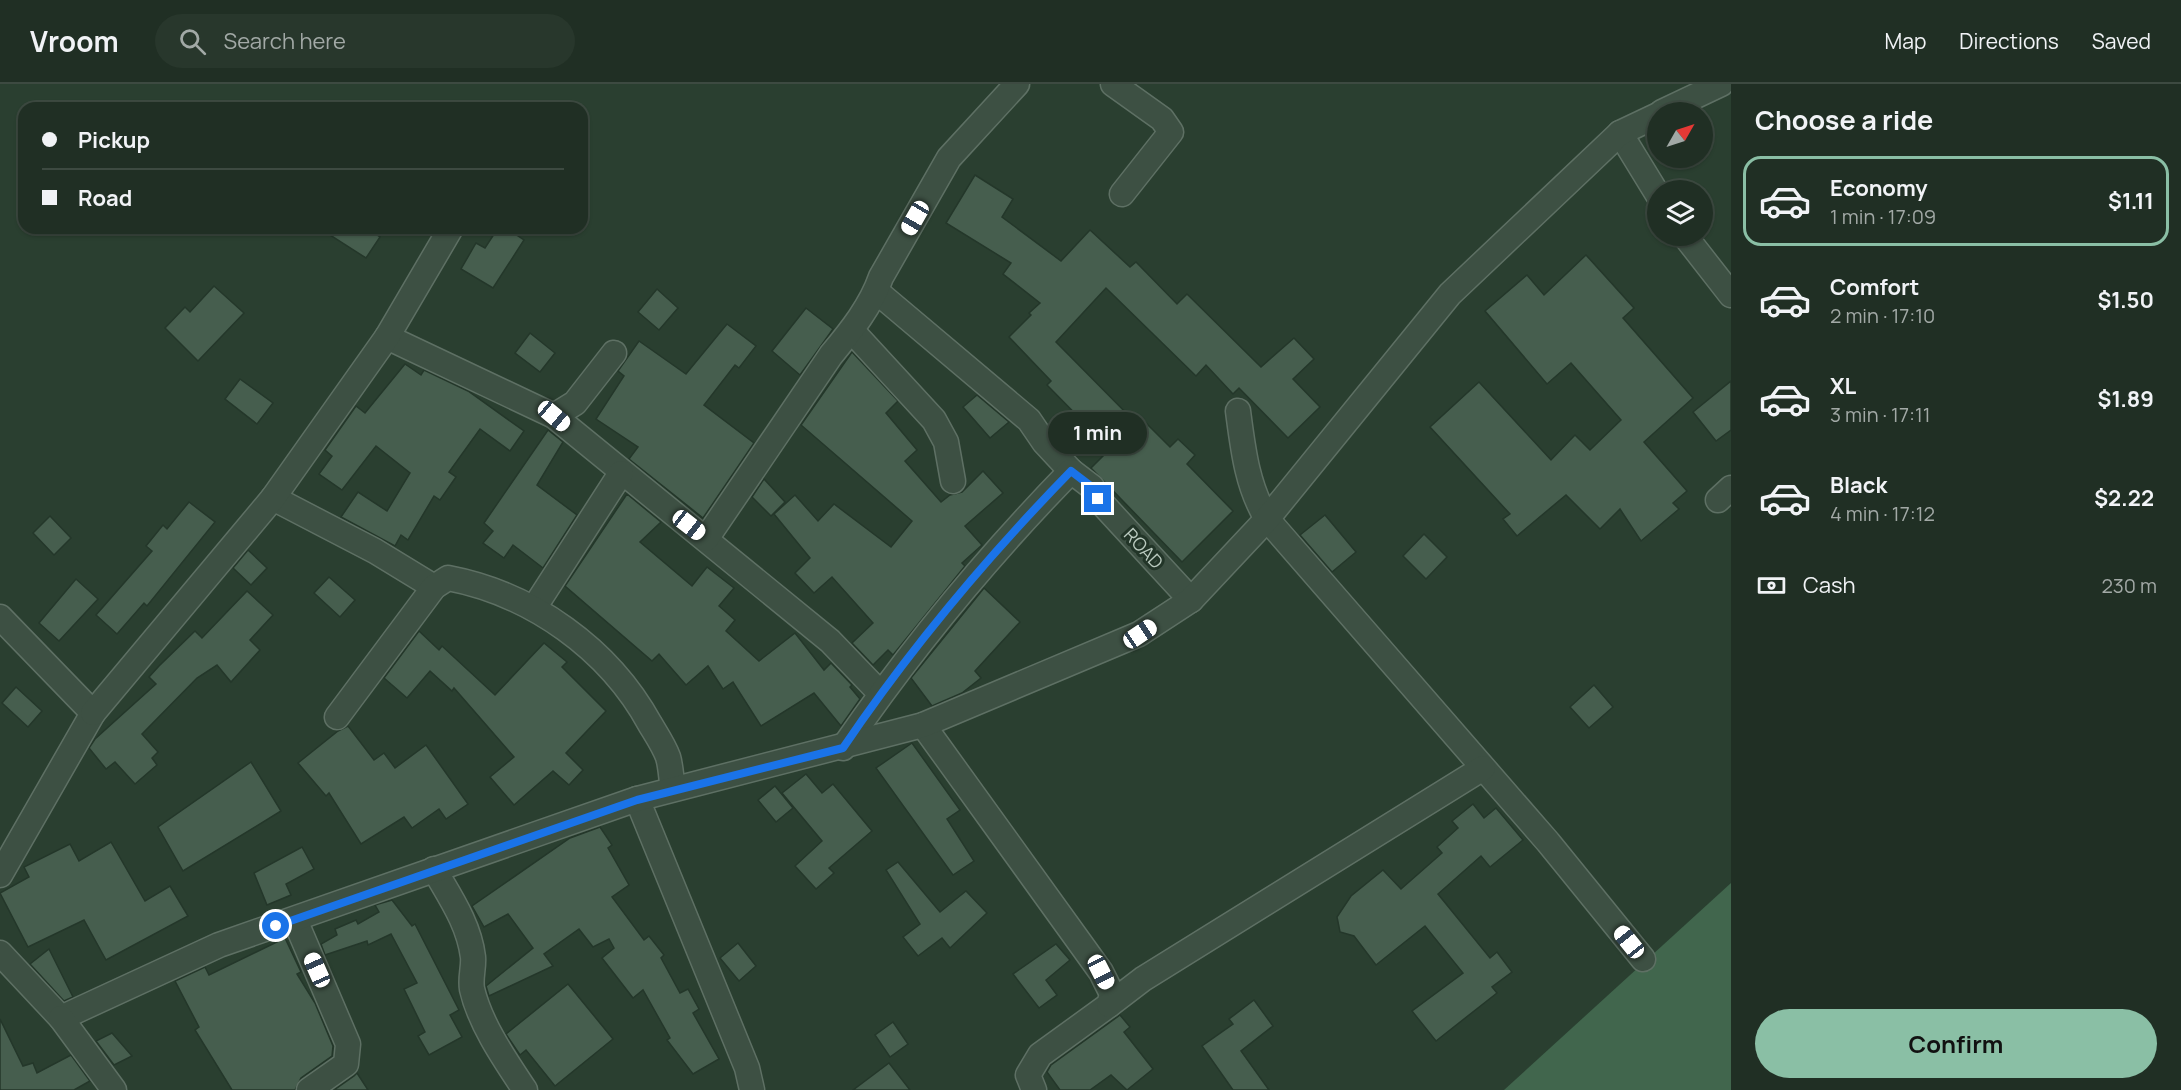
<!DOCTYPE html>
<meta charset="utf-8">
<style>
:root{--surface:#202f24;--page:#28372c;--text:#f1f3f6;--muted:#a2a9a6;--line:#3d4a41;--accent:#8abfa5}
body{margin:0;font-family:Manrope,sans-serif;background:var(--page);color:var(--text);height:100vh;display:flex;flex-direction:column;font-size:22px;white-space:nowrap}
*{box-sizing:border-box;margin:0}
p{font-size:20px;color:var(--muted)}
.icon{flex:none;width:33px;height:33px;fill:none;stroke:currentColor;stroke-width:2;stroke-linecap:round;stroke-linejoin:round}
.map{position:relative;flex:1;overflow:hidden}
.panel{display:flex;flex-direction:column;background:var(--surface);width:450px}
.panel>*{flex:none}
.hud{position:absolute;left:18px;top:18px;width:570px;height:132px;border-radius:18px;box-shadow:0 2px 4px #0004,0 0 0 2px var(--line);display:grid;align-content:center;height:132px;padding:0 24px;background:var(--surface)}
.needle{width:39px;rotate:51deg}
.fabs{position:absolute;left:1647px;top:18px;display:grid;gap:12px}
.fabs a{display:grid;place-items:center;width:66px;height:66px;border-radius:50%;background:var(--surface);box-shadow:0 2px 4px #0004,0 0 0 2px var(--line);font-size:30px}
.end{position:absolute;width:27px;height:27px;margin:-14px;border:8px solid #1a73e8;background:#fff;box-shadow:0 0 0 3px #fff}
.from{border-radius:50%}
.bubble{position:absolute;height:42px;border-radius:21px;background:var(--surface);box-shadow:0 2px 4px #0004,0 0 0 2px var(--line);font-size:20px;font-weight:700;line-height:42px;text-align:center}
.car{position:absolute;width:18px;height:36px;margin:-18px -9px;border-radius:8px;box-shadow:0 0 4px 2px #0007;background:linear-gradient(#fff 24%,#345 0 40%,#fff 0 76%,#345 0 86%,#fff 0)}
.hud b{display:flex;align-items:center;gap:21px;height:57px;font-size:22px}
.hud b+b{border-top:2px solid var(--line)}
.hud i{width:15px;height:15px;background:var(--text)}
ul{padding:0;list-style:none}
li{display:flex;align-items:center;gap:18px;height:90px;margin:0 12px 9px;padding:0 12px;border:3px solid transparent;border-radius:18px}
li div{flex:1}
li b{display:block;font-size:22px}
li em{font-style:normal;font-weight:700}
li.selected{border-color:var(--accent)}
li>.icon{width:54px;height:54px;stroke-width:1.5}
h2{padding:0 24px;font-size:27px;line-height:72px}
.pay{display:flex;align-items:center;gap:15px;height:66px;padding:0 24px;font-size:22px}
.pay p{margin-inline-start:auto}
.primary-button{display:flex;gap:12px;margin-top:auto;padding:12px 24px}
.primary-button a{flex:1;height:69px;border-radius:36px;background:var(--accent);color:#111;font-size:24px;font-weight:700;line-height:69px;text-align:center}
header{display:flex;align-items:center;gap:36px;box-sizing:border-box;height:84px;padding:0 30px;background:var(--surface);border-bottom:2px solid var(--line)}
header strong{font-size:28px}
nav{display:flex;gap:33px;margin-inline-start:auto;font-size:21px}
.search{width:420px;height:54px;background:var(--page);display:flex;align-items:center;gap:15px;box-sizing:border-box;padding:0 21px;border-radius:33px;color:var(--muted);font-size:22px}
main{display:flex;flex:1;min-height:0}
.map>svg:first-child{display:block}
.water{fill:#41664d}
.building{fill:#465e4e;stroke:#24372a;stroke-width:1.5}
.lines{fill:none;stroke-linecap:round;stroke-linejoin:round}
.minor-casing{stroke:#5e7064;stroke-width:27}
.minor{stroke:#3d5043;stroke-width:24}
.route{stroke:#1a73e8;stroke-width:8}
.labels{text-anchor:middle;dominant-baseline:central;stroke-width:6;stroke-linejoin:round;paint-order:stroke}
.street-label{font-size:18px;fill:#bacabf;stroke:#223528}
</style>
<header>
<strong>Vroom</strong>
<div class="search"><svg class="icon" aria-label="search" viewBox="0 0 24 24"><circle cx="10" cy="10" r="6"/><path d="M15 15l6 6"/></svg>Search here</div>
<nav><a>Map</a><a>Directions</a><a>Saved</a></nav>
</header>
<main>
<div class="map">
<svg width="1731" height="1006" viewBox="0 0 1731 1006">
<rect width="100%" height="100%" fill="#2a3f30"/>
<path class="water" d="M 1731,799 L 1731,1006 L 1504,1006 Z"/>
<g class="building">
<path d="M 975,91 L 1013,115 L 1002,133 L 1061,177 L 1090,146 L 1130,183 L 1136,178 L 1177,220 L 1187,210 L 1261,283 L 1294,254 L 1314,275 L 1293,295 L 1320,323 L 1288,354 L 1239,304 L 1233,310 L 1206,281 L 1196,292 L 1106,204 L 1056,258 L 1136,339 L 1141,334 L 1170,363 L 1178,355 L 1195,371 L 1187,380 L 1233,427 L 1182,478 L 1091,384 L 1110,365 L 1047,301 L 1051,297 L 1009,253 L 1031,231 L 1029,229 L 1040,219 L 1003,190 L 1011,179 L 946,139 Z"/>
<path d="M 319,144 L 367,144 L 380,153 L 366,174 Z"/>
<path d="M 498,144 L 506,144 L 524,156 L 493,204 L 461,185 L 476,159 L 485,164 Z"/>
<path d="M 1586,171 L 1634,224 L 1623,234 L 1693,314 L 1644,358 L 1687,407 L 1673,419 L 1679,425 L 1641,457 L 1620,425 L 1600,445 L 1566,411 L 1517,452 L 1503,435 L 1510,430 L 1430,343 L 1479,298 L 1551,376 L 1575,351 L 1590,366 L 1621,336 L 1571,279 L 1547,300 L 1485,227 L 1527,191 L 1544,211 Z"/>
<path d="M 214,202 L 244,229 L 198,277 L 165,244 L 185,223 L 190,228 Z"/>
<path d="M 657,205 L 678,224 L 659,246 L 638,228 Z"/>
<path d="M 806,224 L 833,245 L 800,291 L 772,267 Z"/>
<path d="M 727,240 L 756,262 L 739,284 L 735,281 L 704,321 L 754,359 L 703,434 L 629,375 L 638,363 L 596,335 L 624,292 L 618,287 L 639,257 L 686,290 Z"/>
<path d="M 530,249 L 555,269 L 540,288 L 515,269 Z"/>
<path d="M 852,268 L 898,317 L 886,329 L 917,366 L 905,377 L 941,418 L 950,411 L 962,408 L 983,387 L 1003,409 L 965,442 L 982,461 L 962,479 L 965,482 L 893,571 L 888,566 L 873,581 L 852,559 L 873,539 L 832,493 L 814,509 L 795,489 L 810,474 L 774,430 L 795,411 L 818,437 L 834,420 L 891,463 L 912,437 L 801,341 Z"/>
<path d="M 405,280 L 421,291 L 424,286 L 468,307 L 524,347 L 510,367 L 480,345 L 449,388 L 456,393 L 440,416 L 434,412 L 408,456 L 401,451 L 395,462 L 341,433 L 358,408 L 387,427 L 410,389 L 376,362 L 342,406 L 319,390 L 332,372 L 325,366 L 356,322 L 365,329 Z"/>
<path d="M 240,295 L 273,319 L 257,340 L 225,315 Z"/>
<path d="M 1731,297 L 1731,346 L 1716,357 L 1693,328 Z"/>
<path d="M 977,311 L 1009,338 L 990,354 L 963,323 Z"/>
<path d="M 548,346 L 563,358 L 537,401 L 577,431 L 543,484 L 513,461 L 504,474 L 483,459 L 493,447 L 484,439 Z"/>
<path d="M 764,395 L 785,418 L 771,432 L 752,413 Z"/>
<path d="M 627,410 L 661,438 L 640,458 L 692,502 L 707,483 L 734,504 L 719,522 L 735,536 L 726,547 L 759,577 L 795,549 L 824,586 L 831,579 L 852,601 L 850,603 L 860,615 L 841,642 L 814,609 L 761,642 L 733,598 L 723,605 L 708,582 L 686,601 L 659,570 L 652,577 L 565,502 Z"/>
<path d="M 189,418 L 215,438 L 147,522 L 144,519 L 117,550 L 96,531 L 152,467 L 146,462 L 163,441 L 167,445 Z"/>
<path d="M 1325,431 L 1356,468 L 1332,488 L 1300,451 Z"/>
<path d="M 50,432 L 71,454 L 54,471 L 33,449 Z"/>
<path d="M 1424,450 L 1447,473 L 1426,495 L 1403,472 Z"/>
<path d="M 248,466 L 267,484 L 251,501 L 233,484 Z"/>
<path d="M 329,493 L 355,516 L 340,533 L 314,509 Z"/>
<path d="M 76,495 L 98,515 L 59,557 L 39,539 Z"/>
<path d="M 984,504 L 1020,538 L 975,587 L 981,594 L 962,609 L 932,622 L 911,594 Z"/>
<path d="M 247,507 L 273,531 L 250,556 L 260,566 L 231,598 L 217,581 L 197,594 L 142,650 L 158,668 L 152,674 L 157,681 L 135,700 L 115,678 L 106,685 L 89,664 L 95,655 L 156,600 L 149,593 L 159,582 L 195,547 L 202,554 Z"/>
<path d="M 419,547 L 439,566 L 442,562 L 495,611 L 544,559 L 567,578 L 562,583 L 606,627 L 566,669 L 583,686 L 569,701 L 553,687 L 514,721 L 490,693 L 514,673 L 454,604 L 452,607 L 430,587 L 407,614 L 384,594 Z"/>
<path d="M 1594,601 L 1613,623 L 1589,644 L 1570,623 Z"/>
<path d="M 16,603 L 42,627 L 28,643 L 2,619 Z"/>
<path d="M 348,642 L 374,676 L 384,669 L 395,684 L 426,661 L 468,720 L 446,735 L 439,725 L 412,744 L 404,733 L 361,760 L 329,709 L 326,712 L 298,679 L 338,647 Z"/>
<path d="M 912,659 L 960,726 L 947,735 L 974,777 L 953,791 L 876,684 Z"/>
<path d="M 251,678 L 281,727 L 183,787 L 158,743 Z"/>
<path d="M 806,690 L 822,709 L 833,700 L 872,747 L 829,784 L 834,789 L 816,805 L 795,782 L 822,757 L 782,709 Z"/>
<path d="M 775,702 L 793,724 L 776,738 L 758,716 Z"/>
<path d="M 1473,720 L 1484,734 L 1496,724 L 1523,756 L 1490,783 L 1481,772 L 1438,810 L 1490,874 L 1497,868 L 1512,888 L 1492,903 L 1497,909 L 1436,957 L 1412,927 L 1463,889 L 1425,842 L 1376,881 L 1354,852 L 1340,848 L 1337,833 L 1351,812 L 1383,786 L 1401,805 L 1442,769 L 1437,763 L 1458,744 L 1452,737 Z"/>
<path d="M 600,743 L 612,761 L 608,764 L 629,801 L 612,813 L 644,856 L 649,852 L 664,871 L 661,874 L 680,909 L 688,905 L 699,925 L 693,929 L 719,975 L 693,990 L 667,956 L 670,954 L 643,906 L 633,914 L 602,874 L 614,864 L 609,855 L 593,863 L 579,845 L 544,870 L 553,882 L 489,912 L 486,902 L 533,864 L 508,830 L 484,843 L 472,822 L 570,754 Z"/>
<path d="M 111,758 L 145,817 L 170,802 L 188,832 L 106,876 L 84,836 L 28,863 L 0,809 L 29,793 L 24,783 L 70,760 L 79,777 Z"/>
<path d="M 302,763 L 314,785 L 286,800 L 291,811 L 267,821 L 254,789 Z"/>
<path d="M 898,778 L 940,828 L 966,807 L 987,829 L 950,864 L 942,854 L 918,872 L 903,853 L 920,840 L 886,786 Z"/>
<path d="M 392,816 L 412,842 L 415,840 L 459,926 L 450,931 L 462,953 L 429,971 L 418,952 L 425,948 L 404,905 L 417,899 L 391,850 L 368,861 L 367,857 L 325,871 L 321,860 L 337,851 L 335,845 L 356,836 L 358,840 L 379,828 L 375,821 Z"/>
<path d="M 285,854 L 301,888 L 297,890 L 315,919 L 333,962 L 332,972 L 301,994 L 295,1006 L 232,1006 L 195,946 L 199,943 L 175,897 L 205,883 L 209,891 Z"/>
<path d="M 738,859 L 756,882 L 739,897 L 720,874 Z"/>
<path d="M 1056,860 L 1070,876 L 1046,896 L 1057,911 L 1039,924 L 1013,890 Z"/>
<path d="M 49,865 L 73,913 L 64,917 L 30,880 Z"/>
<path d="M 568,900 L 613,955 L 555,1002 L 526,966 L 520,971 L 506,950 Z"/>
<path d="M 1254,916 L 1273,942 L 1241,967 L 1269,1006 L 1233,1006 L 1202,962 L 1233,940 L 1229,935 Z"/>
<path d="M 1120,931 L 1130,943 L 1124,948 L 1153,985 L 1127,1006 L 1111,991 L 1090,1006 L 1060,1006 L 1047,988 L 1051,981 Z"/>
<path d="M 0,935 L 23,982 L 33,979 L 37,989 L 71,971 L 90,997 L 74,1006 L 0,1006 Z"/>
<path d="M 893,938 L 908,960 L 890,973 L 875,951 Z"/>
<path d="M 112,949 L 132,972 L 114,981 L 96,957 Z"/>
<path d="M 889,979 L 910,1006 L 853,1006 Z"/>
<path d="M 357,989 L 368,1006 L 334,1006 L 354,992 Z"/>
</g>
<g class="lines">
<defs>
<g id="minor">
<path d="M 1113,0 L 1162,35 L 1171,48 L 1122,110"/>
<path d="M 1662,28 L 1721,0"/>
<path d="M 1620,49 L 1658,111"/>
<path d="M 1685,152 L 1731,211"/>
<path d="M 876,207 L 1029,336 L 1044,358 L 1071,387"/>
<path d="M 852,247 L 934,336 L 946,358 L 953,397"/>
<path d="M 387,253 L 554,332 L 830,557 L 880,609"/>
<path d="M 1238,327 C 1243,365 1247,402 1267,435 L 1548,758 L 1643,875"/>
<path d="M 554,332 L 575,319 L 614,269"/>
<path d="M 273,414 L 375,467 L 434,503"/>
<path d="M 1718,416 L 1731,404"/>
<path d="M 706,455 L 831,271 C 851,247 871,222 881,193 L 949,74 L 1017,0"/>
<path d="M 534,524 L 621,389"/>
<path d="M 0,533 L 93,629 L 0,791"/>
<path d="M 93,629 L 273,414 L 387,253 L 451,144"/>
<path d="M 337,633 L 434,503 L 448,494 C 532,510 609,565 650,640 C 656,650 664,662 668,673 C 671,683 671,694 673,705"/>
<path d="M 923,641 L 1101,888 L 1112,910 L 1109,921 L 1040,971 L 1028,991 L 1034,1006"/>
<path d="M 843,664 C 911,565 987,473 1071,387 L 1092,403 L 1098,415 L 1191,516"/>
<path d="M 637,715 L 747,984 L 752,1006"/>
<path d="M 434,785 C 450,813 469,840 473,873 C 474,883 470,894 472,905 C 480,940 505,976 525,1006"/>
<path d="M 295,836 L 348,960 L 346,980 L 309,1006"/>
<path d="M 0,869 L 61,934 L 219,861 L 637,715 L 923,641 L 1139,550 L 1191,516 L 1267,435 L 1450,210 L 1620,49 L 1658,31"/>
<path d="M 1109,921 L 1143,895 L 1483,684"/>
<path d="M 61,934 L 114,1006"/>
</g>
</defs>
<use href="#minor" class="minor-casing"/>
<use href="#minor" class="minor"/>
</g>
<g class="lines">
<path class="route" d="M 276,842 L 637,716 L 843,664 C 910,565 987,473 1071,387 L 1092,403 L 1098,415"/>
</g>
<g class="labels">
<g class="street-label">
<text transform="translate(1144 464) rotate(47)">ROAD</text>
</g>
</g>
</svg>
<div class="fabs">
<a><svg class="needle" viewBox="-14 -14 28 28"><path d="M0-13l5 13h-10z" fill="#e53935"/><path d="M0 13l5-13h-10z" fill="#a2a9a6"/></svg></a>
<a><svg class="icon" aria-label="layers" viewBox="0 0 24 24"><path d="M12 4l9 5-9 5-9-5zM3 14l9 5 9-5"/></svg></a>
</div>
<i class="end from" style="left:276px;top:842px"></i>
<i class="end" style="left:1098px;top:415px"></i>
<div class="bubble" style="left:1048px;top:328px;width:99px">1 min</div>
<i class="car" style="left:915px;top:134px;rotate:210deg"></i>
<i class="car" style="left:554px;top:332px;rotate:130deg"></i>
<i class="car" style="left:689px;top:441px;rotate:128deg"></i>
<i class="car" style="left:1140px;top:550px;rotate:56deg"></i>
<i class="car" style="left:1629px;top:858px;rotate:321deg"></i>
<i class="car" style="left:317px;top:886px;rotate:336deg"></i>
<i class="car" style="left:1101px;top:888px;rotate:153deg"></i>
<div class="hud">
<b><i class="from"></i>Pickup</b>
<b><i></i>Road</b>
</div>
</div>
<section class="panel">
<h2>Choose a ride</h2>
<ul>
<li class="selected"><svg class="icon" aria-label="car" viewBox="0 0 24 24"><path d="M5 17H2v-5l4-1 3-4h7l3 4 3 1v5h-3M9 17h6M6 11h13"/><circle cx="7" cy="17" r="2"/><circle cx="17" cy="17" r="2"/></svg><div><b>Economy</b><p>1 min · 17:09</p></div><em>$1.11</em></li>
<li><svg class="icon" aria-label="car" viewBox="0 0 24 24"><path d="M5 17H2v-5l4-1 3-4h7l3 4 3 1v5h-3M9 17h6M6 11h13"/><circle cx="7" cy="17" r="2"/><circle cx="17" cy="17" r="2"/></svg><div><b>Comfort</b><p>2 min · 17:10</p></div><em>$1.50</em></li>
<li><svg class="icon" aria-label="car" viewBox="0 0 24 24"><path d="M5 17H2v-5l4-1 3-4h7l3 4 3 1v5h-3M9 17h6M6 11h13"/><circle cx="7" cy="17" r="2"/><circle cx="17" cy="17" r="2"/></svg><div><b>XL</b><p>3 min · 17:11</p></div><em>$1.89</em></li>
<li><svg class="icon" aria-label="car" viewBox="0 0 24 24"><path d="M5 17H2v-5l4-1 3-4h7l3 4 3 1v5h-3M9 17h6M6 11h13"/><circle cx="7" cy="17" r="2"/><circle cx="17" cy="17" r="2"/></svg><div><b>Black</b><p>4 min · 17:12</p></div><em>$2.22</em></li>
</ul>
<div class="pay"><svg class="icon" aria-label="cash" viewBox="0 0 24 24"><path d="M3 7h18v10H3z"/><circle cx="12" cy="12" r="2"/></svg>Cash<p>230 m</p></div>
<div class="primary-button"><a>Confirm</a></div>
</section>
</main>
